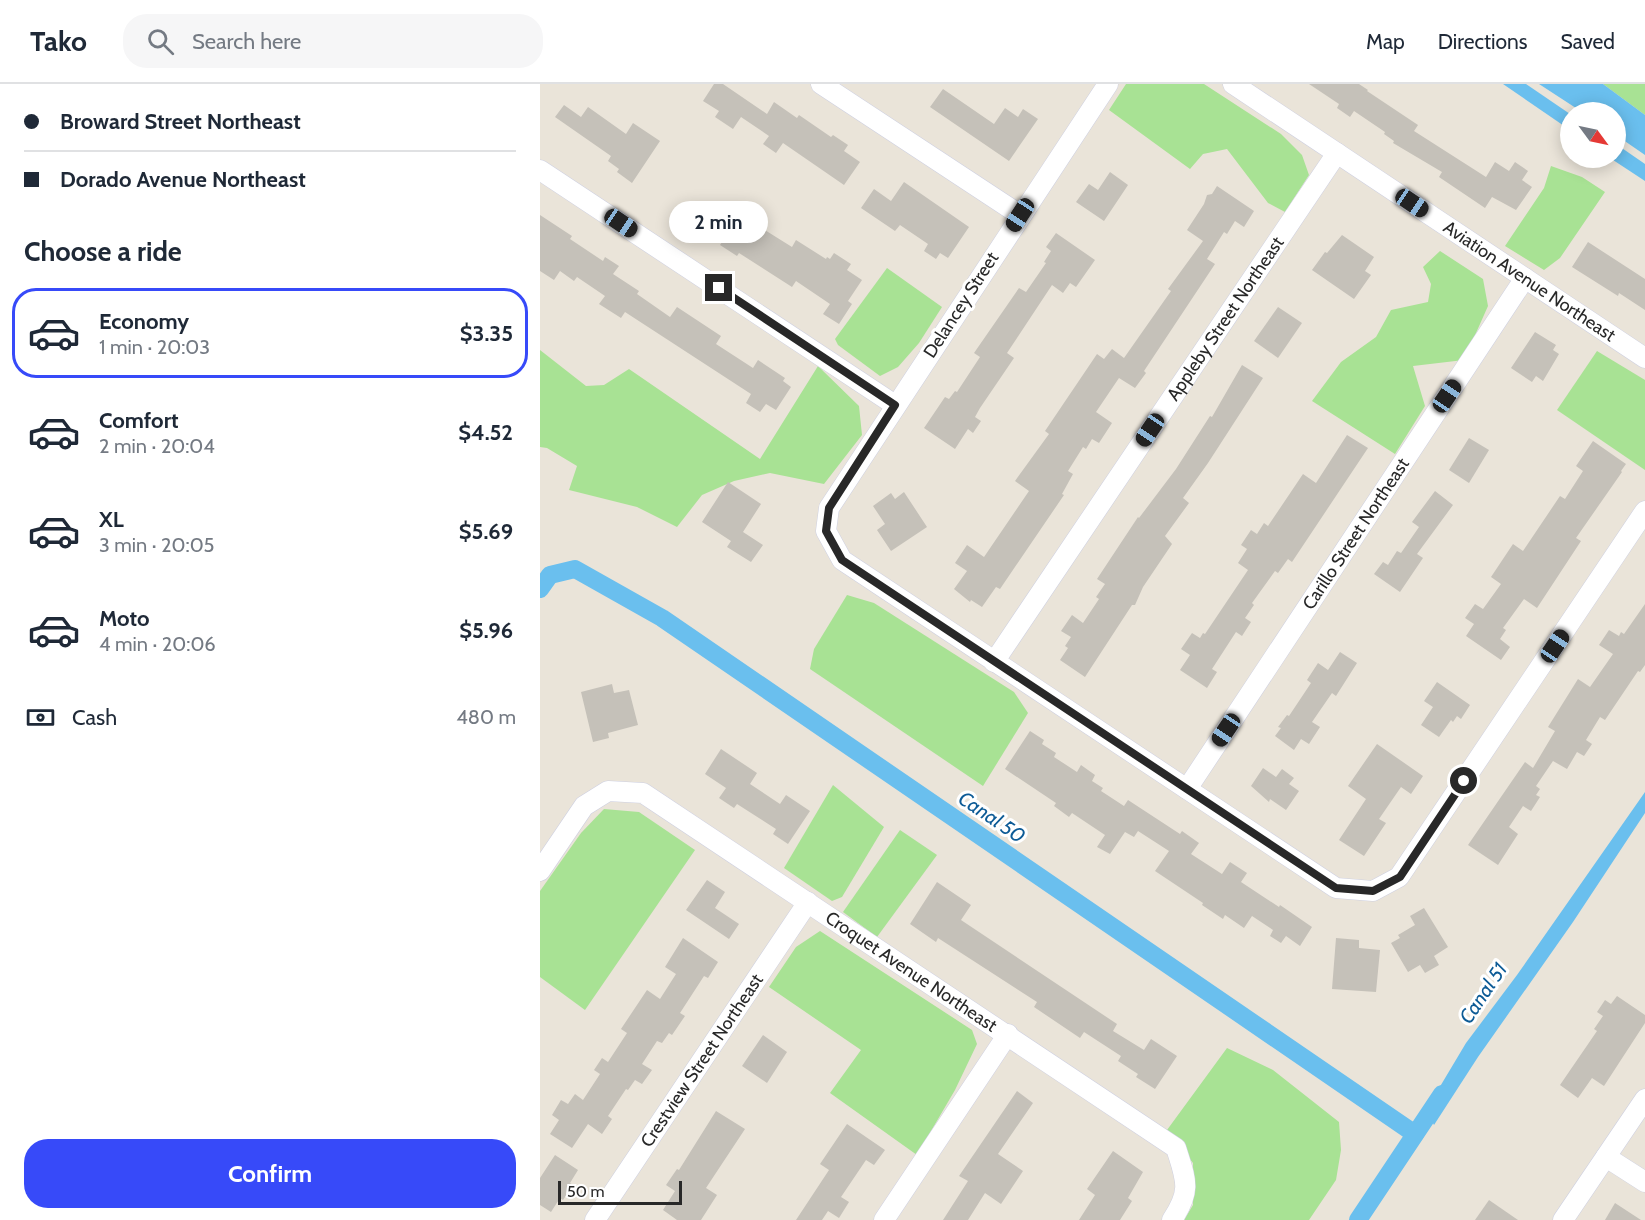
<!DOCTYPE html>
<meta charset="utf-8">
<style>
:root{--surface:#fff;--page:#f6f6f7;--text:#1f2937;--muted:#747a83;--line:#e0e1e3;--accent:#374af9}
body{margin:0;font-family:Cabin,sans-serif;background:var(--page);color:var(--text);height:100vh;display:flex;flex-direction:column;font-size:22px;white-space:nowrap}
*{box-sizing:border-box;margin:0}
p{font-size:20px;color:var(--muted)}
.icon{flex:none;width:33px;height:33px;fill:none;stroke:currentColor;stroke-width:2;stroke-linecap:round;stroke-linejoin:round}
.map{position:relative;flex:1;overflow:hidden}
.panel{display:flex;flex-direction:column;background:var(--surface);width:540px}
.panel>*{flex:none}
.guide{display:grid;align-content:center;height:132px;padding:0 24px;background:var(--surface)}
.needle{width:39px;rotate:123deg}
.fabs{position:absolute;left:1020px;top:18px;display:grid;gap:12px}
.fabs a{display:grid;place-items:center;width:66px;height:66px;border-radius:50%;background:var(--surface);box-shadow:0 3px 15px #0003;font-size:30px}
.scale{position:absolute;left:18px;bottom:15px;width:124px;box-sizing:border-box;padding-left:6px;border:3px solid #282828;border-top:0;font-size:16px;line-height:21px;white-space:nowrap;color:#282828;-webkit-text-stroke:4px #fff;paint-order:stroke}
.end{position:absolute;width:27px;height:27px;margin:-14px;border:8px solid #282828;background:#fff;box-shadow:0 0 0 3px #fff}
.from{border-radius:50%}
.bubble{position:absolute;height:42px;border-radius:21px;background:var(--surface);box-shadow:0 3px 15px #0003;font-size:20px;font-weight:700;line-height:42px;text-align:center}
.car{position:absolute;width:18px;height:36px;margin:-18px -9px;border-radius:8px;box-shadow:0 0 4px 2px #0007;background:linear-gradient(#222 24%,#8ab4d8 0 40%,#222 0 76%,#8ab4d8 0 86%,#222 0)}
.guide b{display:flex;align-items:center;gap:21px;height:57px;font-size:22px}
.guide b+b{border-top:2px solid var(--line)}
.guide i{width:15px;height:15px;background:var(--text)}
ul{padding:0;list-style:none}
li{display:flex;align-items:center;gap:18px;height:90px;margin:0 12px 9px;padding:0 12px;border:3px solid transparent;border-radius:24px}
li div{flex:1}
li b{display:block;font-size:22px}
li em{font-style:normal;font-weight:700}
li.active{border-color:var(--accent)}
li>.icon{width:54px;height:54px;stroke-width:1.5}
h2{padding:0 24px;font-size:27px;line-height:72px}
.pay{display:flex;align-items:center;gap:15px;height:66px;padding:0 24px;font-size:22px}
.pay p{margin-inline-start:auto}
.action{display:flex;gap:12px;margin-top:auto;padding:12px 24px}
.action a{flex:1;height:69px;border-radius:24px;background:var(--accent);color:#fff;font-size:24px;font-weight:700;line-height:69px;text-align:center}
header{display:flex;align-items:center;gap:36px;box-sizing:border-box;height:84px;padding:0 30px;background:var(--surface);border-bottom:2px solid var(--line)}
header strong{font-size:28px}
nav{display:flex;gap:33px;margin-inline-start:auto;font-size:21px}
.search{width:420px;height:54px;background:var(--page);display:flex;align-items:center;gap:15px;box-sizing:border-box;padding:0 21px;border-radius:24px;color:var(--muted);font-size:22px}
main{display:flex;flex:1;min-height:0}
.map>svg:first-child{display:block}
.green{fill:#a8e294}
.water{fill:#6abfee}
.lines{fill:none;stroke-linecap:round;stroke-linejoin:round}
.canal{stroke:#6abfee;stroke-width:18}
.building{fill:#c5c1b9}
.minor-casing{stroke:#ced0e1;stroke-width:21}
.minor{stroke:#fff;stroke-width:20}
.route{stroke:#282828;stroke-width:8}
.labels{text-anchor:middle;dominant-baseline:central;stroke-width:6;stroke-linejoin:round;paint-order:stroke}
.street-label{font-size:18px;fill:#282828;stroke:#fff}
.water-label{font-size:20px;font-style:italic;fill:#0d5b96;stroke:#fff}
</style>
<header>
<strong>Tako</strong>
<div class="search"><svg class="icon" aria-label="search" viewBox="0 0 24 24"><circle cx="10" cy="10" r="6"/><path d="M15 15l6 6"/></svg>Search here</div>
<nav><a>Map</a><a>Directions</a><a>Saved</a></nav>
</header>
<main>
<section class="panel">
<div class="guide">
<b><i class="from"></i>Broward Street Northeast</b>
<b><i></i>Dorado Avenue Northeast</b>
</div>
<h2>Choose a ride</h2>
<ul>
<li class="active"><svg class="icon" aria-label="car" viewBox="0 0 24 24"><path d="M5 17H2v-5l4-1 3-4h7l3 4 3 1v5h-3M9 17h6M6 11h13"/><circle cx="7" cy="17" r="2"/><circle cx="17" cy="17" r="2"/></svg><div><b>Economy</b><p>1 min · 20:03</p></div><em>$3.35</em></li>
<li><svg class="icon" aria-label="car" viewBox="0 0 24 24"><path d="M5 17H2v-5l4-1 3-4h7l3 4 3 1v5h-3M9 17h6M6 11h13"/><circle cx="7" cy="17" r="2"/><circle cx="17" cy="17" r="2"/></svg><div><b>Comfort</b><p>2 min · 20:04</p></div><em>$4.52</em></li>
<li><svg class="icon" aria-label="car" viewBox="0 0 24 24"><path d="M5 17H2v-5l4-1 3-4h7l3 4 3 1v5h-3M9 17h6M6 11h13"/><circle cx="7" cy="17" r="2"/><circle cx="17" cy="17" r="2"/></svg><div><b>XL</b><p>3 min · 20:05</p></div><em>$5.69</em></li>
<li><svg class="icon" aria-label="car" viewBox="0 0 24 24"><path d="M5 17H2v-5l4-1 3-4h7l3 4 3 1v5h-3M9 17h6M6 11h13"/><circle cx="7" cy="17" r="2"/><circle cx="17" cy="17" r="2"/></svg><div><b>Moto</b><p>4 min · 20:06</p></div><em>$5.96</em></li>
</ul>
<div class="pay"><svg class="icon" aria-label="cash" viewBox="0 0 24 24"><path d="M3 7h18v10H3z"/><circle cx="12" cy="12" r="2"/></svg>Cash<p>480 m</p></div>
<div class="action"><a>Confirm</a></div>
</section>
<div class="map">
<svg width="1105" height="1136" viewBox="0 0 1105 1136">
<rect width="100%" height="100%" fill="#eae4d9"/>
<g class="green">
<path d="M 586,0 L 664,0 L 741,50 L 762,71 L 769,91 L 745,128 L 728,119 L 687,65 L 663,70 L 650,85 L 569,26 Z"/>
<path d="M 1063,0 L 1105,0 L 1105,31 Z"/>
<path d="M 1011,82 L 1042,93 L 1065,108 L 1020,174 L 1004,186 L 965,162 L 1004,104 Z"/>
<path d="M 900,167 L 943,195 L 948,222 L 924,276 L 873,282 L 885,322 L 855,370 L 772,317 L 801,278 L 836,253 L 851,226 L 888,218 L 891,200 L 883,183 Z"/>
<path d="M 347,184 L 402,223 L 379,259 L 358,283 L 340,292 L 298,261 L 295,255 Z"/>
<path d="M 0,266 L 46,302 L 64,301 L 89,285 L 220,375 L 278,282 L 319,322 L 322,351 L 284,400 L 230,389 L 194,397 L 162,411 L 137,443 L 97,423 L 29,406 L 37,382 L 7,364 L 0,363 Z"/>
<path d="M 1057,267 L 1105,296 L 1105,386 L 1017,326 Z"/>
<path d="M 307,511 L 334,519 L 474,608 L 488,629 L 443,702 L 270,585 L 274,565 Z"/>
<path d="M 293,701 L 344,743 L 302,813 L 292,817 L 244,784 Z"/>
<path d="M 64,725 L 99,728 L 155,766 L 45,926 L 0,893 L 0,807 L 41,749 Z"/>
<path d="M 360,746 L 397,771 L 337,853 L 303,828 Z"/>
<path d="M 280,847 L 432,946 L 437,960 L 415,1006 L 377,1071 L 290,1009 L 321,966 L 229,903 L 256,863 Z"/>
<path d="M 687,964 L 733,986 L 799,1038 L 801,1066 L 796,1096 L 769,1136 L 644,1136 L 653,1121 L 653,1079 L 627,1046 Z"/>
</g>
<g class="water">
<path d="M 963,0 L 986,0 L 1030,30 L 1030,46 Z"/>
<path d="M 999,0 L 1063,0 L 1105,31 L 1105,71 L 1076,51 L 1076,28 L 1042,28 Z"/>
<path d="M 1076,60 L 1105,80 L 1105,97 L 1070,74 L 1076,74 Z"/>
<path d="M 1105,708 L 1105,729 L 1033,838 L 938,973 L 894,1041 L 886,1026 L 926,959 L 977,891 Z"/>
</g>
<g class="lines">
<g class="canal">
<path d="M 0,505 L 10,491 L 35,485 L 122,534 L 875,1050"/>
<path d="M 818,1136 L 902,1010"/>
</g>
</g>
<g class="building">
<path d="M 174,0 L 183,0 L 227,30 L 234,18 L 257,34 L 259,31 L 291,53 L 293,51 L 308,61 L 304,67 L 320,78 L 304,101 L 243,59 L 236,69 L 223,60 L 229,52 L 201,33 L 193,45 L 175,33 L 179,27 L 163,17 Z"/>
<path d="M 769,0 L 819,0 L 828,6 L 827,7 L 878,41 L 874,47 L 946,93 L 955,78 L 969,87 L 975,78 L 988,87 L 982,96 L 992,103 L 976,126 L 952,113 L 945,124 L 899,93 L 902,88 L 853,59 L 854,57 L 844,50 L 845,48 L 814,27 L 810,33 L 797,24 L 799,20 Z"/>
<path d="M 403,5 L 454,40 L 465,24 L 478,33 L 483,25 L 498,35 L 469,77 L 390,23 Z"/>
<path d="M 24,21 L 41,33 L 48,23 L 86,50 L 93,39 L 120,57 L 92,99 L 77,88 L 79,85 L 68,77 L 71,72 L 15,33 Z"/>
<path d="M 570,88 L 588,101 L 564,137 L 536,118 L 549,100 L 558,106 Z"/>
<path d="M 364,98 L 429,143 L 408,174 L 400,169 L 396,175 L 384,167 L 388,160 L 360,141 L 355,147 L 321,124 L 334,105 L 351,117 Z"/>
<path d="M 677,102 L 714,127 L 704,143 L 695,137 L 687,150 L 684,148 L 667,175 L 675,180 L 604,287 L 606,289 L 595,304 L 579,294 L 556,328 L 572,339 L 559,359 L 552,355 L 546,365 L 543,363 L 528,387 L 533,390 L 522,410 L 524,411 L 460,505 L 456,503 L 442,523 L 431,516 L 430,518 L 414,505 L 427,487 L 415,479 L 427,461 L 444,473 L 489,407 L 475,397 L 509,350 L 505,347 L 557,270 L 564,275 L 572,265 L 584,274 L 631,207 L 628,205 L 663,157 L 647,146 L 664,120 L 667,111 L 672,110 Z"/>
<path d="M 208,120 L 224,131 L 217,141 L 252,163 L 256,156 L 286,175 L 287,173 L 290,175 L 294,169 L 311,180 L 307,186 L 322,196 L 308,217 L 312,220 L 299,240 L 283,230 L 290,220 L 256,197 L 252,203 L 199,169 L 197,172 L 180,161 L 184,155 L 167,145 L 178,128 L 196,140 Z"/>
<path d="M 0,131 L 32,152 L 30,155 L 63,177 L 65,173 L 79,182 L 73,190 L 99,207 L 97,210 L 130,233 L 137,223 L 181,252 L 176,260 L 213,284 L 218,276 L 245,294 L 243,297 L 251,303 L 236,326 L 226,320 L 220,328 L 206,319 L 211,310 L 85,228 L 81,234 L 59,220 L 65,212 L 37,193 L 34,197 L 20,187 L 14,196 L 0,187 Z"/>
<path d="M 516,149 L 555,176 L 536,203 L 530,199 L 523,209 L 512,201 L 467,269 L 474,274 L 440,324 L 435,333 L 441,337 L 433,349 L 428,345 L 415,365 L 384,344 L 405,313 L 409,315 L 415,307 L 417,308 L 440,273 L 434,269 L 479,204 L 486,208 L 506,179 L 504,178 L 511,167 L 506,163 Z"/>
<path d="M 802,151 L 834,173 L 825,187 L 831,191 L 814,215 L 772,186 L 785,168 L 787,169 Z"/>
<path d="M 1048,158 L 1105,195 L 1105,226 L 1079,209 L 1078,212 L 1032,183 Z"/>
<path d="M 738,223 L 762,239 L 738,274 L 714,257 Z"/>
<path d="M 995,248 L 1016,261 L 1013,266 L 1019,270 L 1003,297 L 996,292 L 992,298 L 971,284 Z"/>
<path d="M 702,281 L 723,294 L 668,379 L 643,414 L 649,419 L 625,452 L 632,460 L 603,503 L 595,521 L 592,521 L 545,593 L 520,576 L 528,564 L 525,562 L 531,553 L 521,547 L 532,531 L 543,539 L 559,515 L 556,513 L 565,500 L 557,495 L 598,433 L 599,434 L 636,385 L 670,332 L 672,333 Z"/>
<path d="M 807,351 L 828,364 L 752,478 L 748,475 L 738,489 L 735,487 L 712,519 L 714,521 L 705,534 L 711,538 L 702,552 L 696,548 L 672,585 L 677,588 L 667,604 L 640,586 L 650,571 L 641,565 L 652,549 L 660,554 L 663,549 L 665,550 L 708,486 L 698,479 L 707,465 L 701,461 L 711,446 L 717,450 L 724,439 L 728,442 L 763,390 L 776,399 Z"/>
<path d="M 929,354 L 949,366 L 929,399 L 909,386 Z"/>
<path d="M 1053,357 L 1086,380 L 1081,387 L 1082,388 L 1036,454 L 1041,457 L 997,524 L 984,515 L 963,544 L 966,546 L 960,555 L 970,563 L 961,576 L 926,552 L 934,540 L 925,534 L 935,520 L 943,525 L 961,500 L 951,493 L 973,460 L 983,467 L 1020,412 L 1025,415 L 1043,387 L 1036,382 Z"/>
<path d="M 188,398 L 221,420 L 203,448 L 223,461 L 211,478 L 187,463 L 191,457 L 162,438 Z"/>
<path d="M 895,407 L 913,421 L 877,470 L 883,474 L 860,508 L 834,490 L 843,478 L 848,481 L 857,467 L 861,469 L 879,443 L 872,438 Z"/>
<path d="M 364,408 L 387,443 L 351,467 L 337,446 L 345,440 L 333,422 L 351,409 L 355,415 Z"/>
<path d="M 1105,520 L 1105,581 L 1100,588 L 1098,587 L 1065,636 L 1060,633 L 1046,656 L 1052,660 L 1044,672 L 1037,668 L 1027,685 L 1013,677 L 996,702 L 1000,705 L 996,711 L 1000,713 L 991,727 L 983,722 L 969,743 L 978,750 L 958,781 L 928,761 L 985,678 L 993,684 L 1015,647 L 1008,643 L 1038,595 L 1050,603 L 1073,570 L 1059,561 L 1069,546 L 1079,552 L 1081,548 L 1084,550 Z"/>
<path d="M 800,568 L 817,579 L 796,612 L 792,609 L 772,638 L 780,643 L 769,660 L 761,655 L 754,666 L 735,652 L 741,644 L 738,643 L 747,631 L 749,632 L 771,599 L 767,596 L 778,579 L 788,586 Z"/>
<path d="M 897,598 L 930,621 L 921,635 L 917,632 L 913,638 L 911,636 L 899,653 L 881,641 L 893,623 L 884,617 Z"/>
<path d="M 72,600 L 74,609 L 89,606 L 98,641 L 68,649 L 69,654 L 53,658 L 41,608 Z"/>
<path d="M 490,647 L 504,656 L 502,660 L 516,669 L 514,673 L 537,688 L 541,681 L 555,691 L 552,697 L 563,704 L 561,707 L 584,722 L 588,716 L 640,750 L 642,747 L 659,759 L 651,770 L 682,790 L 690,778 L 707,789 L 701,798 L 739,823 L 740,821 L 772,843 L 760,862 L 746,852 L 741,859 L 730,852 L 733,846 L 712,832 L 704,844 L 685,831 L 683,835 L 662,821 L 663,819 L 615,787 L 629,767 L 598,747 L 594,753 L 585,748 L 570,770 L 557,763 L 565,751 L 532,729 L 529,733 L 514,722 L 516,719 L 465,685 Z"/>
<path d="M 837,660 L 883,692 L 871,710 L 861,703 L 839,735 L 846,739 L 824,772 L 799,756 L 826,715 L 808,702 Z"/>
<path d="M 181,665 L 217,689 L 210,700 L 240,720 L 246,711 L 270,727 L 248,760 L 233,750 L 236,745 L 197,720 L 194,724 L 179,714 L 186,704 L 165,690 Z"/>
<path d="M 723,684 L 736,693 L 742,685 L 754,694 L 749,700 L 759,707 L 746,726 L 730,715 L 729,718 L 711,702 Z"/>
<path d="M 167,796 L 185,808 L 175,824 L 199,840 L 189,855 L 146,826 Z"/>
<path d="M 397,798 L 431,821 L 421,836 L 577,940 L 573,947 L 604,966 L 611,955 L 637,972 L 615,1005 L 596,993 L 598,990 L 578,977 L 581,972 L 544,948 L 540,954 L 494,923 L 497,918 L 398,854 L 396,858 L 370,840 Z"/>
<path d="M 884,824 L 908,863 L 894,872 L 899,881 L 885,889 L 880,881 L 868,888 L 851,859 L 860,854 L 858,851 L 875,841 L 870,832 Z"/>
<path d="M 143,854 L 178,878 L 168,894 L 164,892 L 140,929 L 145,932 L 132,951 L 129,949 L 122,959 L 117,957 L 102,980 L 112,986 L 102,1000 L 95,996 L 88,1006 L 86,1005 L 68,1032 L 72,1035 L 62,1050 L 48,1040 L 32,1064 L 10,1050 L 19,1036 L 12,1031 L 21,1016 L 28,1020 L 35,1010 L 43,1016 L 60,990 L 54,986 L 62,974 L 68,978 L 87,949 L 81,945 L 107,906 L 120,915 L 136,890 L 125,883 Z"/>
<path d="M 796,854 L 819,856 L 819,864 L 840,866 L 836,908 L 792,905 Z"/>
<path d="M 1077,912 L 1105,931 L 1105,939 L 1064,1002 L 1052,994 L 1038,1014 L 1020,1001 L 1057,947 L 1054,945 L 1063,932 L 1057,928 L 1065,916 L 1071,920 Z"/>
<path d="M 223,951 L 247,968 L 227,999 L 202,982 Z"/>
<path d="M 477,1007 L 493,1019 L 458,1070 L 483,1087 L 461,1120 L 445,1109 L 428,1136 L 403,1136 L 428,1097 L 419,1092 Z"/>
<path d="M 176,1027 L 205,1045 L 166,1104 L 177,1111 L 161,1136 L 137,1136 L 123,1126 L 135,1107 L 126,1101 L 137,1085 L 139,1086 Z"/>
<path d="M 307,1040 L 345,1066 L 334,1081 L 326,1076 L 301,1113 L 309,1118 L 299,1134 L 288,1127 L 282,1136 L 256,1136 L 289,1086 L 280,1080 Z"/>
<path d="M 573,1067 L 603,1088 L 588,1114 L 592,1117 L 580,1136 L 539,1136 L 555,1111 L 547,1105 Z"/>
<path d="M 15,1071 L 38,1086 L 30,1099 L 33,1101 L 23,1116 L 20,1114 L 11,1128 L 0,1121 L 0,1094 Z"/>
<path d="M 949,1116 L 978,1136 L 935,1136 Z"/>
<path d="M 1075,1119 L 1101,1136 L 1065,1136 Z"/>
</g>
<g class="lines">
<defs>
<g id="minor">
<path d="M 281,0 L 480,131"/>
<path d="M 568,0 L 289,424 L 286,447 L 302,476 L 796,804 L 833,807 L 859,793 L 1105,427"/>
<path id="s1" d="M 693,0 L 1105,274"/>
<path d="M 0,86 L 355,321"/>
<path id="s2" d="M 454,578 L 797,69"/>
<path id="s3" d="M 647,705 L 985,194"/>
<path id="s4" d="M 0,787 L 44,722 L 68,707 L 103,709 L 636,1064 C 646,1096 652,1106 632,1136"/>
<path d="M 1066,1073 L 1105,1098"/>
<path id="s5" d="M 55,1136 L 268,818"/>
<path d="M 344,1136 L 468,950"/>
<path d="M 1023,1136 L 1105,1015"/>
</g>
</defs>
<use href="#minor" class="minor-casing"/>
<use href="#minor" class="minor"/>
</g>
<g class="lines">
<path class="route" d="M 179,204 L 355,321 L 289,424 L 286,447 L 302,476 L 796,804 L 833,807 L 860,793 L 924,697"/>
</g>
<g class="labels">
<g class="street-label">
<text stroke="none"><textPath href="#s1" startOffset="356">Aviation Avenue Northeast</textPath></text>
<text transform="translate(421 221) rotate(-57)">Delancey Street</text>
<text stroke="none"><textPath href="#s2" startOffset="414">Appleby Street Northeast</textPath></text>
<text stroke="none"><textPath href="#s3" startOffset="306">Carillo Street Northeast</textPath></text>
<text stroke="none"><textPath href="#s4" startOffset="464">Croquet Avenue Northeast</textPath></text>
<text stroke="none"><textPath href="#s5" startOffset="192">Crestview Street Northeast</textPath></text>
</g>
<g class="water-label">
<text transform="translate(452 733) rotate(34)">Canal 50</text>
<text transform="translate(943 909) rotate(-56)">Canal 51</text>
</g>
</g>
</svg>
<div class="fabs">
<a><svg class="needle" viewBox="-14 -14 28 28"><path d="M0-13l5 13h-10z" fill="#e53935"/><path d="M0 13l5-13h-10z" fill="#747a83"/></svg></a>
</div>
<div class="scale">50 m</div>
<i class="end from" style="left:924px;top:697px"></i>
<i class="end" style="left:179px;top:204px"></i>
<div class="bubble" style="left:129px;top:117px;width:99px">2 min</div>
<i class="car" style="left:872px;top:119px;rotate:124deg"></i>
<i class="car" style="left:480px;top:131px;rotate:213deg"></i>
<i class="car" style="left:81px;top:139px;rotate:124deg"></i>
<i class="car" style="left:907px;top:312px;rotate:34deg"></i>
<i class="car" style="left:610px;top:346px;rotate:214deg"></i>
<i class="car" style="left:1015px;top:562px;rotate:34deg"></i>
<i class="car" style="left:686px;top:646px;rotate:214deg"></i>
</div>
</main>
